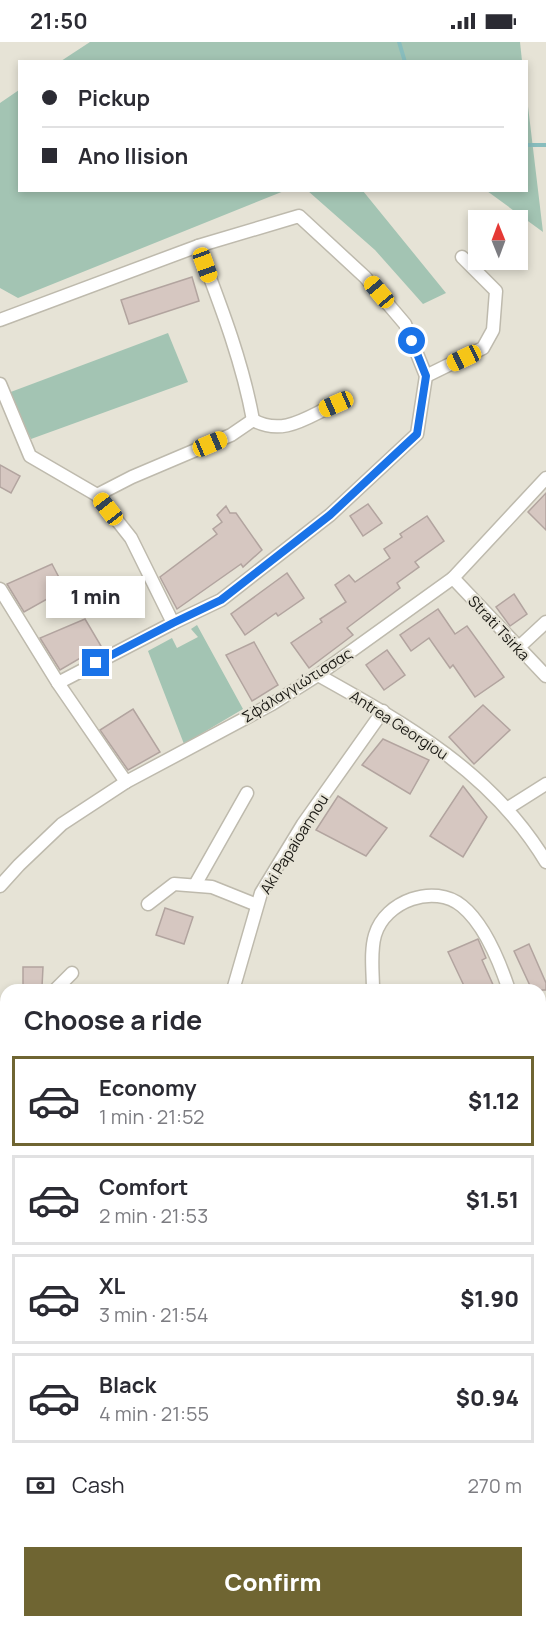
<!DOCTYPE html>
<meta charset="utf-8">
<style>
:root{--surface:#fff;--page:#f7f7f7;--text:#2b2b33;--muted:#7c7c81;--line:#e1e1e2;--accent:#6f6532}
body{margin:0;font-family:Manrope,sans-serif;background:var(--page);color:var(--text);height:100vh;display:flex;flex-direction:column;font-size:22px;white-space:nowrap}
*{box-sizing:border-box;margin:0}
p{font-size:20px;color:var(--muted)}
.icon{flex:none;width:33px;height:33px;fill:none;stroke:currentColor;stroke-width:2;stroke-linecap:round;stroke-linejoin:round}
.map{position:relative;flex:1;overflow:hidden}
.side{position:absolute;left:0px;top:942px;width:546px;height:644px;display:flex;flex-direction:column;background:var(--surface);border-radius:18px 18px 0 0;box-shadow:0 3px 9px #0003}
.side>*{flex:none}
.banner{position:absolute;left:18px;top:18px;width:510px;height:132px;border-radius:0px;box-shadow:0 3px 9px #0003;display:grid;align-content:center;height:132px;padding:0 24px;background:var(--surface)}
.needle{width:39px;rotate:359deg}
.fabs{position:absolute;left:468px;top:168px;display:grid;gap:12px}
.fabs a{display:grid;place-items:center;width:60px;height:60px;border-radius:0px;background:var(--surface);box-shadow:0 3px 9px #0003;font-size:30px}
.end{position:absolute;width:27px;height:27px;margin:-14px;border:8px solid #1a73e8;background:#fff;box-shadow:0 0 0 3px #fff}
.from{border-radius:50%}
.bubble{position:absolute;height:42px;border-radius:0px;background:var(--surface);box-shadow:0 3px 9px #0003;font-size:20px;font-weight:800;line-height:42px;text-align:center}
.car{position:absolute;width:18px;height:36px;margin:-18px -9px;border-radius:8px;box-shadow:0 0 4px 2px #0007;background:linear-gradient(#f5c518 24%,#345 0 40%,#f5c518 0 76%,#345 0 86%,#f5c518 0)}
.banner b{display:flex;align-items:center;gap:21px;height:57px;font-size:22px}
.banner b+b{border-top:2px solid var(--line)}
.banner i{width:15px;height:15px;background:var(--text)}
ul{padding:0;list-style:none}
li{display:flex;align-items:center;gap:18px;height:90px;margin:0 12px 9px;padding:0 12px;border:3px solid var(--line);border-radius:0px}
li div{flex:1}
li b{display:block;font-size:22px}
li em{font-style:normal;font-weight:800}
li.on{border-color:var(--accent)}
li>.icon{width:54px;height:54px;stroke-width:1.5}
h2{padding:0 24px;font-size:27px;line-height:72px}
.pay{display:flex;align-items:center;gap:15px;height:66px;padding:0 24px;font-size:22px}
.pay p{margin-inline-start:auto}
.cta{display:flex;gap:12px;margin-top:auto;padding:12px 24px}
.cta a{flex:1;height:69px;border-radius:0px;background:var(--accent);color:#fff;font-size:24px;font-weight:800;line-height:69px;text-align:center}
.status{display:flex;justify-content:space-between;align-items:center;height:42px;padding:0 30px;background:var(--surface);direction:ltr}
.status svg{height:16px;fill:currentColor}
.map>svg:first-child{display:block}
.green{fill:#a3c4b3}
.lines{fill:none;stroke-linecap:round;stroke-linejoin:round}
.stream{stroke:#88bdbd;stroke-width:4}
.building{fill:#d6c7c1;stroke:#b2a49f;stroke-width:1.5}
.minor-casing{stroke:#bebaad;stroke-width:15}
.minor{stroke:#fff;stroke-width:12}
.route{stroke:#1a73e8;stroke-width:8}
.labels{text-anchor:middle;dominant-baseline:central;stroke-width:4.5;stroke-linejoin:round;paint-order:stroke}
.street-label{font-size:15px;fill:#1a1914;stroke:#e6e3d6}
</style>
<div class="status"><b>21:50</b><svg viewBox="0 0 49 12"><path d="M0 12V9h3v3zM5 12V6h3v6zM10 12V3h3v9zM15 12V0h3v12zM26 1h20v11H26zM47 4h2v5h-2z"/></svg></div>
<div class="map">
<svg width="546" height="1585" viewBox="0 0 546 1585">
<rect width="100%" height="100%" fill="#e6e3d6"/>
<g class="green">
<path d="M 90,0 L 520,0 L 522,19 L 61,19 Z"/>
<path d="M 19,48 L 20,148 L 284,149 L 18,256 L 0,246 L 0,61 Z"/>
<path d="M 527,56 L 543,190 L 487,149 L 526,148 Z"/>
<path d="M 308,149 L 363,149 L 446,251 L 423,262 L 375,208 Z"/>
<path d="M 168,291 L 188,340 L 31,397 L 8,351 Z"/>
<path d="M 197,583 L 243,667 L 184,702 L 148,609 L 172,596 L 177,606 L 198,595 L 191,587 Z"/>
<path d="M 0,1337 L 6,1340 L 6,1410 L 0,1421 Z"/>
<path d="M 6,1467 L 6,1580 L 222,1580 L 224,1585 L 0,1585 L 0,1478 Z"/>
</g>
<g class="lines">
<g class="stream">
<path d="M 399,0 L 405,20"/>
<path d="M 526,103 L 546,103"/>
</g>
</g>
<g class="building">
<path d="M 192,235 L 199,259 L 129,282 L 121,258 Z"/>
<path d="M 0,423 L 20,434 L 11,451 L 0,445 Z"/>
<path d="M 546,451 L 546,488 L 528,470 Z"/>
<path d="M 368,462 L 382,481 L 363,494 L 350,474 Z"/>
<path d="M 226,464 L 230,471 L 236,471 L 262,508 L 243,525 L 241,522 L 177,567 L 160,535 L 217,492 L 213,487 L 222,480 L 217,473 Z"/>
<path d="M 427,474 L 444,499 L 415,520 L 419,525 L 397,541 L 400,546 L 347,586 L 353,593 L 309,626 L 291,601 L 322,580 L 320,577 L 346,560 L 335,543 L 349,533 L 355,540 L 390,516 L 384,507 L 402,495 L 400,492 Z"/>
<path d="M 52,522 L 65,547 L 24,570 L 7,542 Z"/>
<path d="M 287,531 L 304,556 L 278,574 L 276,571 L 245,593 L 231,572 Z"/>
<path d="M 514,552 L 527,572 L 510,584 L 496,565 Z"/>
<path d="M 438,567 L 455,592 L 467,584 L 504,635 L 475,655 L 453,623 L 450,626 L 429,596 L 411,609 L 400,593 Z"/>
<path d="M 85,577 L 101,604 L 60,628 L 40,596 Z"/>
<path d="M 254,600 L 278,643 L 252,659 L 226,613 Z"/>
<path d="M 387,608 L 405,633 L 384,648 L 366,623 Z"/>
<path d="M 483,663 L 510,688 L 474,722 L 449,695 Z"/>
<path d="M 133,667 L 160,710 L 128,728 L 100,688 Z"/>
<path d="M 383,697 L 429,718 L 410,752 L 362,723 Z"/>
<path d="M 463,744 L 487,775 L 463,815 L 430,794 Z"/>
<path d="M 338,754 L 387,786 L 366,814 L 316,788 Z"/>
<path d="M 165,866 L 193,875 L 184,902 L 156,893 Z"/>
<path d="M 478,897 L 486,916 L 482,918 L 494,945 L 488,948 L 466,948 L 448,910 Z"/>
<path d="M 529,902 L 546,941 L 546,948 L 532,948 L 514,909 Z"/>
<path d="M 23,925 L 43,925 L 42,945 L 23,944 Z"/>
</g>
<g class="lines">
<defs>
<g id="minor">
<path d="M 198,204 C 220,262 242,318 253,378"/>
<path d="M 0,278 L 198,204 L 299,174 L 365,235 L 405,282 L 426,334 L 417,392 L 330,473 L 221,558 L 173,581 L 58,641"/>
<path d="M 426,334 L 483,306 L 493,288 L 496,249 L 462,215"/>
<path d="M 0,342 L 30,414 L 97,453 L 131,496 L 173,581"/>
<path d="M 97,453 L 132,435 L 231,393 L 253,378 C 284,395 308,374 336,362"/>
<path d="M 453,536 L 546,634"/>
<path d="M 0,547 L 58,641 L 126,740"/>
<path d="M 518,606 L 546,580"/>
<path d="M 318,633 C 406,682 493,731 546,820"/>
<path d="M 508,766 L 546,742"/>
<path d="M 195,843 L 247,751"/>
<path d="M 0,844 L 19,823 L 62,782 L 126,740 L 272,662 L 318,633 L 453,536 L 546,436"/>
<path d="M 148,862 L 174,842 L 212,845 L 257,863"/>
<path d="M 55,948 L 72,931"/>
<path d="M 233,948 L 261,851 L 303,782 L 383,669"/>
<path d="M 373,948 C 373,930 370,910 375,893 C 385,859 434,841 462,864 C 484,882 500,921 509,948"/>
<path d="M 3,1049 L 6,1049"/>
<path d="M 540,1068 L 546,1101"/>
<path d="M 540,1155 L 546,1153"/>
<path d="M 0,1160 L 6,1161"/>
<path d="M 0,1236 L 6,1192"/>
<path d="M 540,1280 L 546,1278"/>
<path d="M 540,1574 L 546,1574"/>
<path d="M 254,1580 L 255,1585"/>
<path d="M 366,1580 L 367,1585"/>
</g>
</defs>
<use href="#minor" class="minor-casing"/>
<use href="#minor" class="minor"/>
</g>
<g class="lines">
<path class="route" d="M 96,621 L 173,581 L 221,558 L 330,473 L 417,392 L 426,334 L 412,299"/>
</g>
<g class="labels">
<g class="street-label">
<text transform="translate(499 586) rotate(47)">Strati Tsirka</text>
<text transform="translate(297 643) rotate(-32)">Σφάλαγγιώτισσας</text>
<text transform="translate(399 683) rotate(33)">Antrea Georgiou</text>
<text transform="translate(294 802) rotate(-58)">Aki Papaioannou</text>
</g>
</g>
</svg>
<div class="fabs">
<a><svg class="needle" viewBox="-14 -14 28 28"><path d="M0-13l5 13h-10z" fill="#e53935"/><path d="M0 13l5-13h-10z" fill="#7c7c81"/></svg></a>
</div>
<i class="end from" style="left:412px;top:299px"></i>
<i class="end" style="left:96px;top:621px"></i>
<div class="bubble" style="left:46px;top:534px;width:99px">1 min</div>
<i class="car" style="left:205px;top:223px;rotate:160deg"></i>
<i class="car" style="left:379px;top:250px;rotate:320deg"></i>
<i class="car" style="left:464px;top:316px;rotate:245deg"></i>
<i class="car" style="left:336px;top:362px;rotate:246deg"></i>
<i class="car" style="left:210px;top:402px;rotate:67deg"></i>
<i class="car" style="left:108px;top:467px;rotate:322deg"></i>
<div class="banner">
<b><i class="from"></i>Pickup</b>
<b><i></i>Ano Ilision</b>
</div>
<section class="side">
<h2>Choose a ride</h2>
<ul>
<li class="on"><svg class="icon" aria-label="car" viewBox="0 0 24 24"><path d="M5 17H2v-5l4-1 3-4h7l3 4 3 1v5h-3M9 17h6M6 11h13"/><circle cx="7" cy="17" r="2"/><circle cx="17" cy="17" r="2"/></svg><div><b>Economy</b><p>1 min · 21:52</p></div><em>$1.12</em></li>
<li><svg class="icon" aria-label="car" viewBox="0 0 24 24"><path d="M5 17H2v-5l4-1 3-4h7l3 4 3 1v5h-3M9 17h6M6 11h13"/><circle cx="7" cy="17" r="2"/><circle cx="17" cy="17" r="2"/></svg><div><b>Comfort</b><p>2 min · 21:53</p></div><em>$1.51</em></li>
<li><svg class="icon" aria-label="car" viewBox="0 0 24 24"><path d="M5 17H2v-5l4-1 3-4h7l3 4 3 1v5h-3M9 17h6M6 11h13"/><circle cx="7" cy="17" r="2"/><circle cx="17" cy="17" r="2"/></svg><div><b>XL</b><p>3 min · 21:54</p></div><em>$1.90</em></li>
<li><svg class="icon" aria-label="car" viewBox="0 0 24 24"><path d="M5 17H2v-5l4-1 3-4h7l3 4 3 1v5h-3M9 17h6M6 11h13"/><circle cx="7" cy="17" r="2"/><circle cx="17" cy="17" r="2"/></svg><div><b>Black</b><p>4 min · 21:55</p></div><em>$0.94</em></li>
</ul>
<div class="pay"><svg class="icon" aria-label="cash" viewBox="0 0 24 24"><path d="M3 7h18v10H3z"/><circle cx="12" cy="12" r="2"/></svg>Cash<p>270 m</p></div>
<div class="cta"><a>Confirm</a></div>
</section>
</div>
